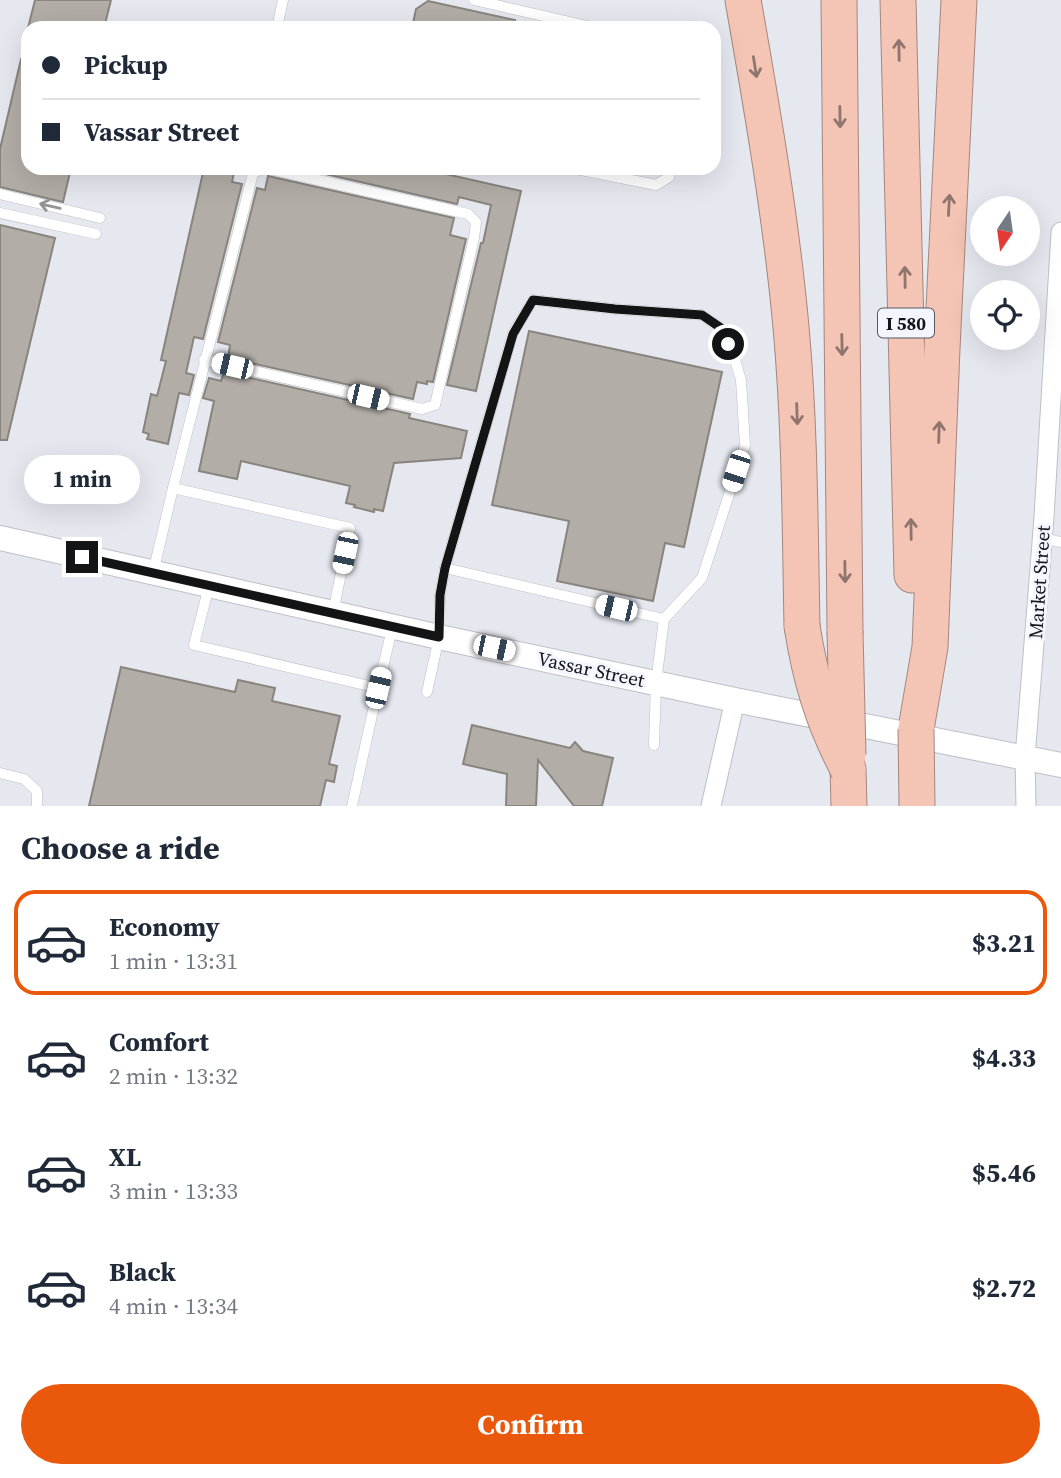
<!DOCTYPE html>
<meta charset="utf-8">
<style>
:root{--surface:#fff;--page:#f2f2f3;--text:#1f2937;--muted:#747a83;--line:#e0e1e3;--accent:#ea580c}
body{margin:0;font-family:"Source Serif 4",serif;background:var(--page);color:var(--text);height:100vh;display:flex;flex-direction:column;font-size:26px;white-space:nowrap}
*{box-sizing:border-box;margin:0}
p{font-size:23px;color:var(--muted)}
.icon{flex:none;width:38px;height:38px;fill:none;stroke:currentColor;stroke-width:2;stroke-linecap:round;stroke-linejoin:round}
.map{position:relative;height:806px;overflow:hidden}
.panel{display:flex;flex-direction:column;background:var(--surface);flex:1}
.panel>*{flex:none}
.banner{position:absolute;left:21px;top:21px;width:700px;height:154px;border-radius:21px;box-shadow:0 7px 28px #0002;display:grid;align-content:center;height:154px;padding:0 21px;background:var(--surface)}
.needle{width:46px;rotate:193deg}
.fabs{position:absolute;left:970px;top:196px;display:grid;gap:14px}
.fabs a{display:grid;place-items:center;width:70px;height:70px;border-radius:50%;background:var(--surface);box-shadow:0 7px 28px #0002;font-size:35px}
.end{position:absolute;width:32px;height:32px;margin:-16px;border:9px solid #131416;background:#fff;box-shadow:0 0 0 4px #fff}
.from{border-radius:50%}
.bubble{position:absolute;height:49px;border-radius:24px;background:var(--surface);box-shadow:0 7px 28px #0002;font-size:23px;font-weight:700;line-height:49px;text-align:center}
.car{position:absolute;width:21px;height:42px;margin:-21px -10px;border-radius:9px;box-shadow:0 0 5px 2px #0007;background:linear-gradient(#fff 24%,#345 0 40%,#fff 0 76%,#345 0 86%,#fff 0)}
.banner b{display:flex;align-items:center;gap:24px;height:66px;font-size:26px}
.banner b+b{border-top:2px solid var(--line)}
.banner i{width:18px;height:18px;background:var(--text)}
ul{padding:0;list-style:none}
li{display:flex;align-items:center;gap:21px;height:105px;margin:0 14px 10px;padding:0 7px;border:4px solid transparent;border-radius:21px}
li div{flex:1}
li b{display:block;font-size:26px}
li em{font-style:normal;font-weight:700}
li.on{border-color:var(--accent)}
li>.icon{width:63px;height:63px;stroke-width:1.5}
h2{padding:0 21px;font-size:32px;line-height:84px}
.cta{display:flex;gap:14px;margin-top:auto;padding:14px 21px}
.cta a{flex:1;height:80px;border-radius:42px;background:var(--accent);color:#fff;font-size:28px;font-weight:700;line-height:80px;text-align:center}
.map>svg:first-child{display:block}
.building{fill:#b3ada7;stroke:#89847e;stroke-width:2}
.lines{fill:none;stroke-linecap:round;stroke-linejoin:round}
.service-casing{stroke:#bdbfc7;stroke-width:11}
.minor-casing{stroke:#bdbfc7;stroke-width:21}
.tertiary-casing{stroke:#bdbfc7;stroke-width:26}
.motorway-casing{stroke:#a5867d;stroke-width:37}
.service{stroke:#fff;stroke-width:10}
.minor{stroke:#fff;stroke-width:19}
.tertiary{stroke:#fff;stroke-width:24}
.motorway{stroke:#f4c4b4;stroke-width:35}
.motorway-bridge-casing{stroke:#a5867d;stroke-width:37;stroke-linecap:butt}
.motorway-bridge{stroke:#f4c4b4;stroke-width:35}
.oneway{stroke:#8f756d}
.oneway2{stroke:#959596}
.route{stroke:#131416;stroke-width:9}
.labels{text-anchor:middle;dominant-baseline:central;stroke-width:6;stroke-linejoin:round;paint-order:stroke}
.shield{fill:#f3f6fe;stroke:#56585c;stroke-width:2}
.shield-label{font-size:18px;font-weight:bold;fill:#131416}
.street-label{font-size:19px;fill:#131416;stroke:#f3f6fe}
</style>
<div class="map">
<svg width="1061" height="806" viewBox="0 0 1061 806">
<rect width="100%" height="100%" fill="#e6e8f0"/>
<g class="building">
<path d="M 35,0 L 111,0 L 104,28 L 28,28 Z"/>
<path d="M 428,1 L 515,20 L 514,28 L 412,28 L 416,9 Z"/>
<path d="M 21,59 L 28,60 L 28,168 L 71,168 L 63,202 L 0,187 L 0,149 Z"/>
<path d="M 204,168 L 235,168 L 232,182 L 242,184 L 203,339 L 194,337 L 186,373 L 194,375 L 189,395 L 179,393 L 168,444 L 147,439 L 149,434 L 143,432 L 151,394 L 157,396 L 166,361 L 161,360 Z"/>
<path d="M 299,168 L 419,168 L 521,191 L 476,391 L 447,385 L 481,243 L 483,243 L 491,205 L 459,197 L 457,204 Z"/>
<path d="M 268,176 L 454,218 L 450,235 L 466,239 L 433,382 L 427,381 L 427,384 L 417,382 L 413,399 L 228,358 L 230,345 L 218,342 L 257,188 L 265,190 Z"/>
<path d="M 0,225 L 55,238 L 7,440 L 0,440 Z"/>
<path d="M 529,331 L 722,372 L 684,547 L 665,543 L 653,601 L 557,581 L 569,521 L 492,505 Z"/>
<path d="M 224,372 L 410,414 L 409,418 L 467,431 L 461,458 L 394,463 L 383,511 L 374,509 L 374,512 L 354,507 L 355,505 L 346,503 L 350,486 L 241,461 L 237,479 L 199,471 L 214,401 L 203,398 L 209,378 L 221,381 Z"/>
<path d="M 121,667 L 235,692 L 238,680 L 275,688 L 272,701 L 340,716 L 329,764 L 337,766 L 334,782 L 326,780 L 320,806 L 89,806 Z"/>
<path d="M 472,725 L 570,748 L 575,742 L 583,751 L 613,758 L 602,806 L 574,806 L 538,760 L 536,806 L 506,806 L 507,774 L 463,764 Z"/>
</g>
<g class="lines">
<defs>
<g id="service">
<path d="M 474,0 L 596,28"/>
<path d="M 277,28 L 283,0"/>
<path d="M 571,168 L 656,185 L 669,177 L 668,168"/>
<path d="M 0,194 L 100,218"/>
<path d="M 0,213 L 96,234"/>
<path d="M 173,488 L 253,173 L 265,168 L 468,214 L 476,222 L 474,238 L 435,405 L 422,409 L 204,360"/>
<path d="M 1042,538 L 1061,542"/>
<path d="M 445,568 L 664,619 L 656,683 L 654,745"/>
<path d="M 153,573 L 173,488 L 350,528 L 333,613"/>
<path d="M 209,586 L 194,645 L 378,688 L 392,629"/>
<path d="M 427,692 L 439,637 L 440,595 L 445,568 L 513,333 L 533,300 L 615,309 L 702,315 L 721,328 L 735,360 L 741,380 L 745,445 L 702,578 L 664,619"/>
<path d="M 0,773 L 24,779 L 37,791 L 37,806"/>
<path d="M 352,806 L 378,688"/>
</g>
<g id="minor">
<path d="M 711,806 L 735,700"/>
<path d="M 1026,806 L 1025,757 L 1044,517 L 1061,232"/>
</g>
<path id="tertiary" d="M 0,538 L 439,637 L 735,700 L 1061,765"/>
<g id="motorway">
<path d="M 743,0 C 762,108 781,218 791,327 C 800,426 800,526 802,626"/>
<path d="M 839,0 L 845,631"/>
<path d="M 898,0 L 912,575"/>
<path d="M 916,729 L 930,647 L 942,349 L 959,0"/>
<path d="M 848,769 L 849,806"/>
</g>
</defs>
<use href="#service" class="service-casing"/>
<use href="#minor" class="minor-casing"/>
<use href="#tertiary" class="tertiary-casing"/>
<use href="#motorway" class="motorway-casing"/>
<use href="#service" class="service"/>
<use href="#minor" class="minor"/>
<use href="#tertiary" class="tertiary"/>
<use href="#motorway" class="motorway"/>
<defs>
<g id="motorway-bridge">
<path d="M 802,626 C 810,678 823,722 848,769"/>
<path d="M 845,631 L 848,755"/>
<path d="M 916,729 L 917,806"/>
</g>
</defs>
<use href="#motorway-bridge" class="motorway-bridge-casing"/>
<use href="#motorway-bridge" class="motorway-bridge"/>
</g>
<defs><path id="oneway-shaft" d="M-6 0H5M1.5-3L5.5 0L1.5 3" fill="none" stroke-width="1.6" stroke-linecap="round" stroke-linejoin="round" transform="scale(1.75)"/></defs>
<g class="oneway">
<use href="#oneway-shaft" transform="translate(899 50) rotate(-91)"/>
<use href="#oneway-shaft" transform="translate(755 67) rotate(81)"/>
<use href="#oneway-shaft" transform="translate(840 117) rotate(89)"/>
<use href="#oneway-shaft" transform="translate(949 205) rotate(-87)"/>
<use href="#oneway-shaft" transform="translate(905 277) rotate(-91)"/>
<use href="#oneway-shaft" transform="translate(842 345) rotate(89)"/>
<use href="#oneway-shaft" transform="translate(797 414) rotate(88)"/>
<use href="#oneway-shaft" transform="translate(939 432) rotate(-88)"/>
<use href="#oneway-shaft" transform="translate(911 529) rotate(-91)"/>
<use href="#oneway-shaft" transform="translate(845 572) rotate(89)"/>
</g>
<use class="oneway2" href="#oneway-shaft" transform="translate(50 206) rotate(-167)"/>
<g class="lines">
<path class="route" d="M 82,557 L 439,637 L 440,595 L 445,568 L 513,334 L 533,300 L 615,309 L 702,315 L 721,328 L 728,344"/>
</g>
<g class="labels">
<rect class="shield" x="878" y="308.5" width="56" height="29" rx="5"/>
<g class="shield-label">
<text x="906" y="323">I 580</text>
</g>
<g class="street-label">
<text transform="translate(1039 582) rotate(-86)">Market Street</text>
<text transform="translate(591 669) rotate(12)">Vassar Street</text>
</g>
</g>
</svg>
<div class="fabs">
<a><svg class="needle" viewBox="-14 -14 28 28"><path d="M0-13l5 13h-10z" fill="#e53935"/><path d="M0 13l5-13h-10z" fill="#747a83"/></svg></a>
<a><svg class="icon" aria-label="locate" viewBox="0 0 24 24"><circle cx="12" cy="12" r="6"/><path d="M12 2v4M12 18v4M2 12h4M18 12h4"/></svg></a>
</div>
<i class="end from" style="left:728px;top:344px"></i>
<i class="end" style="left:82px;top:557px"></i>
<div class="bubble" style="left:24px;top:455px;width:116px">1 min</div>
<i class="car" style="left:232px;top:366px;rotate:283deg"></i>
<i class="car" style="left:368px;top:397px;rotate:103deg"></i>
<i class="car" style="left:736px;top:471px;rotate:198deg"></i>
<i class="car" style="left:345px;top:553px;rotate:192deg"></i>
<i class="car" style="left:616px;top:608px;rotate:283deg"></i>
<i class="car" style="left:494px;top:648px;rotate:102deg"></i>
<i class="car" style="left:378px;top:688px;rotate:13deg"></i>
<div class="banner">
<b><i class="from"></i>Pickup</b>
<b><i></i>Vassar Street</b>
</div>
</div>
<section class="panel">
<h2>Choose a ride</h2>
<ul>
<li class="on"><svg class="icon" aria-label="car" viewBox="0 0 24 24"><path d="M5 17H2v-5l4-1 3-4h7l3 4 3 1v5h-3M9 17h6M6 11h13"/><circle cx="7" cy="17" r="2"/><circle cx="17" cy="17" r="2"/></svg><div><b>Economy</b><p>1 min · 13:31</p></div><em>$3.21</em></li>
<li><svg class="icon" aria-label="car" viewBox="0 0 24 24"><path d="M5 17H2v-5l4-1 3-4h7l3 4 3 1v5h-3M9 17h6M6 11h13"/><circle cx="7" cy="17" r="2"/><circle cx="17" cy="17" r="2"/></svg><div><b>Comfort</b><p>2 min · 13:32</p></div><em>$4.33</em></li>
<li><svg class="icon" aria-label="car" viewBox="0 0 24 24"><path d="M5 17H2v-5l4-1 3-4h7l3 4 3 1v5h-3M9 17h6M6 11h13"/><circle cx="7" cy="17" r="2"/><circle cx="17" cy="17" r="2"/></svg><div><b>XL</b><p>3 min · 13:33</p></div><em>$5.46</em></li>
<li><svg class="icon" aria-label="car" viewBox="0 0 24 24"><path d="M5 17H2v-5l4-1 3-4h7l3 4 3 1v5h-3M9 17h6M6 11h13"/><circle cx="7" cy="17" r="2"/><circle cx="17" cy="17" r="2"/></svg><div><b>Black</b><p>4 min · 13:34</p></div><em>$2.72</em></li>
</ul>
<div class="cta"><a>Confirm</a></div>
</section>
